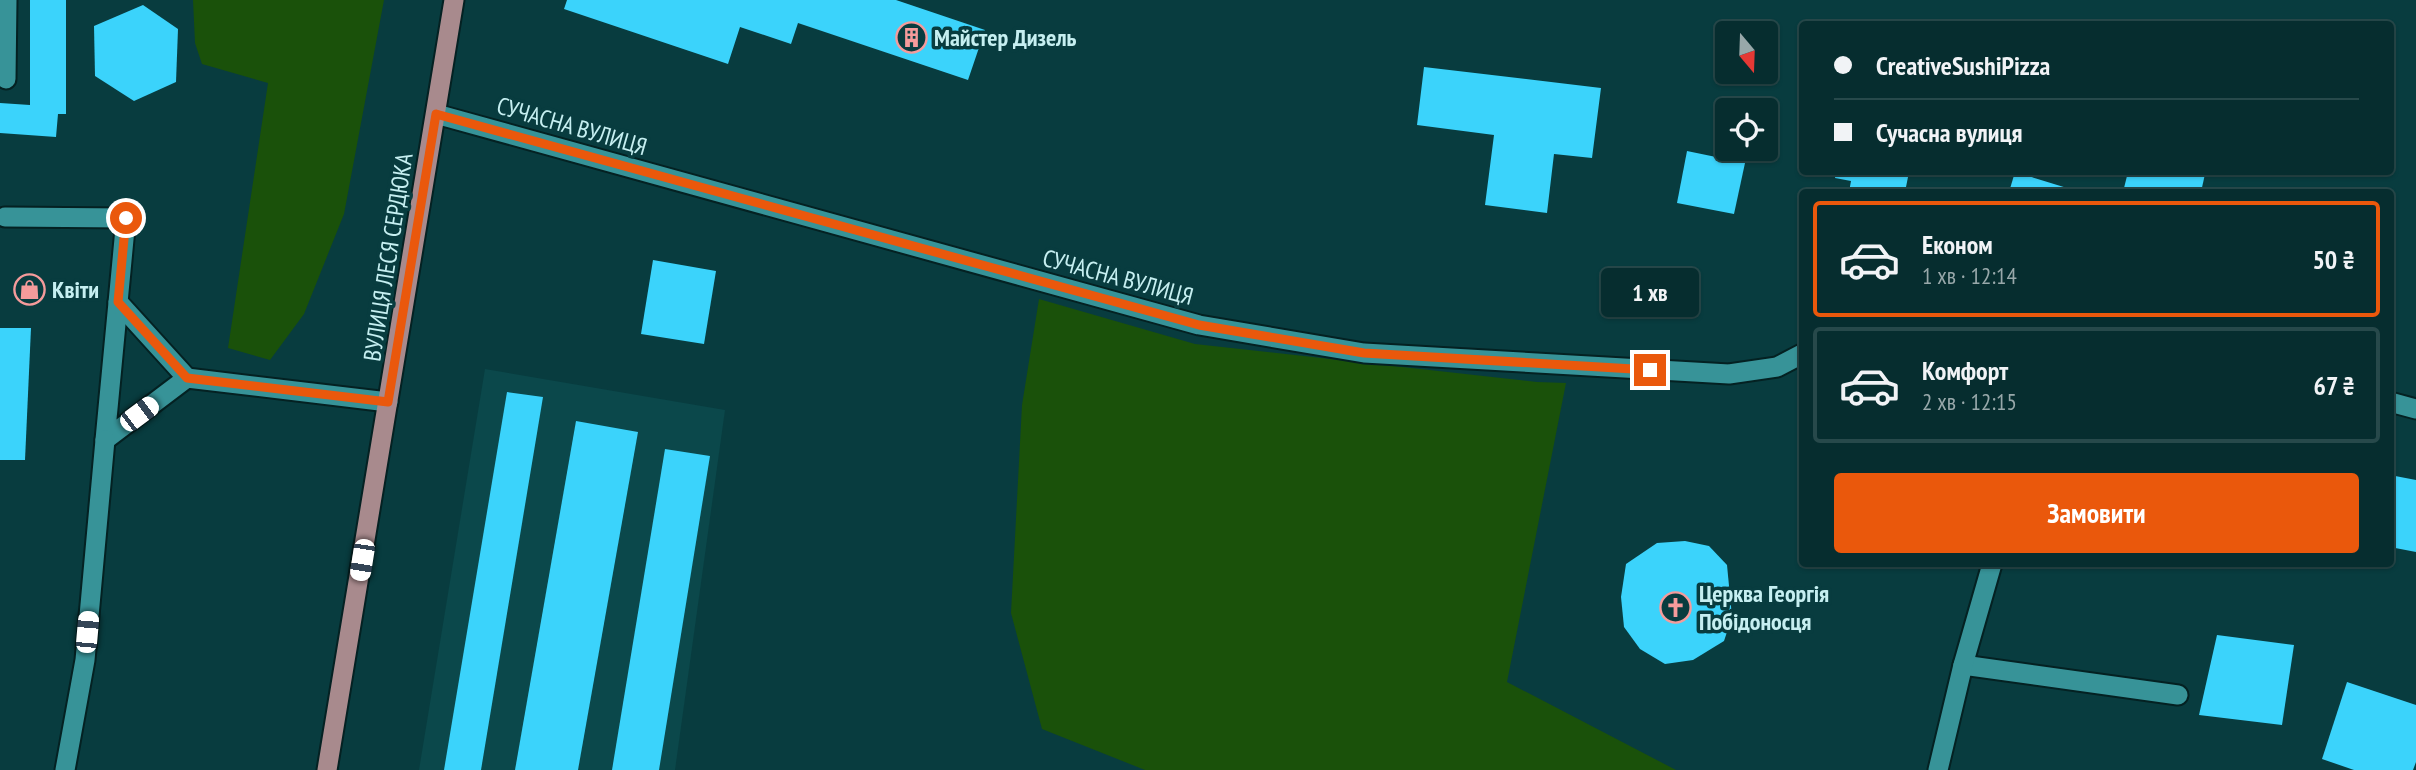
<!DOCTYPE html>
<html lang="uk">
<meta charset="utf-8">
<style>
:root{--surface:#062d2f;--page:#14393b;--text:#f1f3f6;--muted:#98a8aa;--line:#27494b;--accent:#ea580c}
body{margin:0;font-family:"PT Sans Narrow",sans-serif;background:var(--page);color:var(--text);height:100vh;display:flex;flex-direction:column;font-size:26px;white-space:nowrap}
*{box-sizing:border-box;margin:0}
p{font-size:23px;color:var(--muted)}
.icon{flex:none;width:38px;height:38px;fill:none;stroke:currentColor;stroke-width:2;stroke-linecap:round;stroke-linejoin:round}
.map{position:relative;flex:1;overflow:hidden}
.side{position:absolute;left:1799px;top:189px;width:595px;height:378px;display:flex;flex-direction:column;background:var(--surface);border-radius:7px;box-shadow:0 2px 5px #0004,0 0 0 2px var(--line)}
.side>*{flex:none}
.hud{position:absolute;left:1799px;top:21px;width:595px;height:154px;border-radius:7px;box-shadow:0 2px 5px #0004,0 0 0 2px var(--line);display:grid;align-content:center;height:154px;padding:0 35px;background:var(--surface)}
.needle{width:46px;rotate:161deg}
.controls{position:absolute;left:1715px;top:21px;display:grid;gap:14px}
.controls a{display:grid;place-items:center;width:63px;height:63px;border-radius:7px;background:var(--surface);box-shadow:0 2px 5px #0004,0 0 0 2px var(--line);font-size:35px}
.end{position:absolute;width:32px;height:32px;margin:-16px;border:9px solid #ea580c;background:#fff;box-shadow:0 0 0 4px #fff}
.from{border-radius:50%}
.bubble{position:absolute;height:49px;border-radius:7px;background:var(--surface);box-shadow:0 2px 5px #0004,0 0 0 2px var(--line);font-size:23px;font-weight:700;line-height:49px;text-align:center}
.car{position:absolute;width:21px;height:42px;margin:-21px -10px;border-radius:9px;box-shadow:0 0 5px 2px #0007;background:linear-gradient(#fff 24%,#345 0 40%,#fff 0 76%,#345 0 86%,#fff 0)}
.hud b{display:flex;align-items:center;gap:24px;height:66px;font-size:26px}
.hud b+b{border-top:2px solid var(--line)}
.hud i{width:18px;height:18px;background:var(--text)}
ul{padding:12px 0 0;list-style:none}
li{display:flex;align-items:center;gap:21px;height:116px;margin:0 14px 10px;padding:0 21px;border:4px solid var(--line);border-radius:7px}
li div{flex:1}
li b{display:block;font-size:26px}
li em{font-style:normal;font-weight:700}
li.current{border-color:var(--accent)}
li>.icon{width:63px;height:63px;stroke-width:1.5}
.primary-button{display:flex;gap:14px;margin-top:auto;padding:14px 35px}
.primary-button a{flex:1;height:80px;border-radius:7px;background:var(--accent);color:#fff;font-size:28px;font-weight:700;line-height:80px;text-align:center}
.map>svg:first-child{display:block}
.built{fill:#0b484b}
.green{fill:#1a510a}
.building{fill:#3bd3fb}
.lines{fill:none;stroke-linecap:round;stroke-linejoin:round}
.service-casing{stroke:#042122;stroke-width:23}
.minor-casing{stroke:#042122;stroke-width:23}
.primary-casing{stroke:#042122;stroke-width:23}
.service{stroke:#379398;stroke-width:19}
.minor{stroke:#379398;stroke-width:19}
.primary{stroke:#a88a8d;stroke-width:19}
.route{stroke:#ea580c;stroke-width:9}
.labels{text-anchor:middle;dominant-baseline:central;stroke-width:7;stroke-linejoin:round;paint-order:stroke}
.poi-label{font-size:24px;font-weight:bold;fill:#c6eff1;stroke:#083c3f;text-anchor:start}
.street-label{font-size:24px;fill:#c6eff1;stroke:#083c3f}
</style>
<div class="map">
<svg width="2416" height="770" viewBox="0 0 2416 770">
<rect width="100%" height="100%" fill="#083c3f"/>
<path class="built" d="M 485,369 L 725,410 L 675,770 L 419,770 Z"/>
<g class="green">
<path d="M 193,0 L 384,0 L 344,214 L 304,314 L 270,360 L 228,348 L 268,83 L 202,64 L 195,43 Z"/>
<path d="M 1039,299 L 1195,344 L 1537,382 L 1566,383 L 1507,682 L 1676,770 L 1145,770 L 1042,729 L 1011,613 L 1022,405 Z"/>
</g>
<g class="building">
<path d="M 30,0 L 66,0 L 66,114 L 58,114 L 56,137 L 0,133 L 0,103 L 30,105 Z"/>
<path d="M 567,0 L 896,0 L 985,30 L 968,80 L 798,23 L 791,44 L 740,27 L 728,64 L 564,9 Z"/>
<path d="M 143,5 L 178,29 L 176,82 L 134,101 L 95,76 L 94,26 Z"/>
<path d="M 1424,67 L 1601,88 L 1592,158 L 1554,154 L 1547,213 L 1485,205 L 1494,135 L 1417,125 Z"/>
<path d="M 1687,151 L 1745,163 L 1734,214 L 1677,203 Z"/>
<path d="M 1836,172 L 1909,172 L 1905,192 L 1849,192 L 1851,181 L 1835,178 Z"/>
<path d="M 2015,172 L 2080,192 L 2009,192 Z"/>
<path d="M 2128,172 L 2195,172 L 2205,174 L 2201,192 L 2123,192 Z"/>
<path d="M 653,260 L 716,271 L 704,344 L 641,334 Z"/>
<path d="M 0,328 L 31,328 L 25,460 L 0,460 Z"/>
<path d="M 507,392 L 543,397 L 481,770 L 444,770 Z"/>
<path d="M 576,421 L 638,432 L 578,770 L 515,770 Z"/>
<path d="M 665,449 L 710,456 L 659,770 L 612,770 Z"/>
<path d="M 2390,475 L 2416,480 L 2416,552 L 2390,547 Z"/>
<path d="M 1685,541 L 1709,546 L 1727,565 L 1732,617 L 1724,641 L 1693,660 L 1665,664 L 1640,649 L 1624,627 L 1621,597 L 1626,564 L 1657,543 Z"/>
<path d="M 2217,635 L 2294,645 L 2282,725 L 2199,715 Z"/>
<path d="M 2347,682 L 2416,705 L 2416,762 L 2413,770 L 2354,770 L 2322,759 Z"/>
</g>
<g class="lines">
<defs>
<g id="service">
<path d="M 6,79 L 7,0"/>
<path d="M 5,217 L 126,218 L 105,440 L 187,378 L 388,402"/>
<path d="M 118,302 L 187,378"/>
<path d="M 1963,665 L 2178,695"/>
<path d="M 65,770 L 85,660 L 105,440"/>
<path d="M 1938,770 L 1963,665 L 1992,564"/>
</g>
<g id="minor">
<path d="M 436,114 L 1199,325 L 1364,353 L 1729,374 L 1777,367 L 1802,354"/>
<path d="M 2390,402 L 2416,409"/>
</g>
<path id="primary" d="M 327,770 L 454,0"/>
</defs>
<use href="#service" class="service-casing"/>
<use href="#minor" class="minor-casing"/>
<use href="#primary" class="primary-casing"/>
<use href="#service" class="service"/>
<use href="#minor" class="minor"/>
<use href="#primary" class="primary"/>
</g>
<g class="lines">
<path class="route" d="M 126,218 L 118,302 L 187,378 L 388,402 L 436,114 L 1199,325 L 1364,353 L 1650,370"/>
</g>
<defs>
<symbol id="building-ring" viewBox="-11 -11 22 22"><circle r="9.5" fill="#083c3f" stroke="#f59b9b" stroke-width="1.5"/><path d="M-4-6H4V6H1V3H-1V6H-4ZM-2.5-4.3h1.7v1.8h-1.7ZM.8-4.3h1.7v1.8H.8ZM-2.5-1h1.7V.8h-1.7ZM.8-1h1.7V.8H.8Z" fill="#f59b9b"/></symbol>
<symbol id="shop-ring" viewBox="-11 -11 22 22"><circle r="9.5" fill="#083c3f" stroke="#f59b9b" stroke-width="1.5"/><path d="M-5-2.5h2.3a2.7 3.5 0 0 1 5.4 0H5L5.5 6h-11ZM-1.5-2.5h3a1.5 2.3 0 0 0-3 0Z" fill="#f59b9b"/></symbol>
<symbol id="church-ring" viewBox="-11 -11 22 22"><circle r="9.5" fill="#083c3f" stroke="#f59b9b" stroke-width="1.5"/><path d="M-1.2-6h2.4v3.5h3.3v2.4h-3.3V6h-2.4V-.1h-3.3v-2.4h3.3Z" fill="#f59b9b"/></symbol>
</defs>
<g fill-rule="evenodd">
<use href="#building-ring" x="894" y="20" width="35" height="35"/>
<use href="#shop-ring" x="12" y="272" width="35" height="35"/>
<use href="#church-ring" x="1658" y="590" width="35" height="35"/>
</g>
<g class="labels">
<g class="poi-label">
<text x="934" y="37">Майстер Дизель</text>
<text x="52" y="289">Квіти</text>
<text x="1699" y="593">Церква Георгія<tspan x="1699" dy="28">Побідоносця</tspan></text>
</g>
<g class="street-label">
<text transform="translate(572 126) rotate(16)">СУЧАСНА ВУЛИЦЯ</text>
<text transform="translate(388 257) rotate(-81)">ВУЛИЦЯ ЛЕСЯ СЕРДЮКА</text>
<text transform="translate(1118 277) rotate(15)">СУЧАСНА ВУЛИЦЯ</text>
</g>
</g>
</svg>
<div class="controls">
<a><svg class="needle" viewBox="-14 -14 28 28"><path d="M0-13l5 13h-10z" fill="#e53935"/><path d="M0 13l5-13h-10z" fill="#98a8aa"/></svg></a>
<a><svg class="icon" aria-label="locate" viewBox="0 0 24 24"><circle cx="12" cy="12" r="6"/><path d="M12 2v4M12 18v4M2 12h4M18 12h4"/></svg></a>
</div>
<i class="end from" style="left:126px;top:218px"></i>
<i class="end" style="left:1650px;top:370px"></i>
<div class="bubble" style="left:1601px;top:268px;width:98px">1 хв</div>
<i class="car" style="left:139px;top:414px;rotate:53deg"></i>
<i class="car" style="left:362px;top:560px;rotate:189deg"></i>
<i class="car" style="left:87px;top:632px;rotate:5deg"></i>
<div class="hud">
<b><i class="from"></i>CreativeSushiPizza</b>
<b><i></i>Сучасна вулиця</b>
</div>
<section class="side">
<ul>
<li class="current"><svg class="icon" aria-label="car" viewBox="0 0 24 24"><path d="M5 17H2v-5l4-1 3-4h7l3 4 3 1v5h-3M9 17h6M6 11h13"/><circle cx="7" cy="17" r="2"/><circle cx="17" cy="17" r="2"/></svg><div><b>Економ</b><p>1 хв · 12:14</p></div><em>50 ₴</em></li>
<li><svg class="icon" aria-label="car" viewBox="0 0 24 24"><path d="M5 17H2v-5l4-1 3-4h7l3 4 3 1v5h-3M9 17h6M6 11h13"/><circle cx="7" cy="17" r="2"/><circle cx="17" cy="17" r="2"/></svg><div><b>Комфорт</b><p>2 хв · 12:15</p></div><em>67 ₴</em></li>
</ul>
<div class="primary-button"><a>Замовити</a></div>
</section>
</div>
